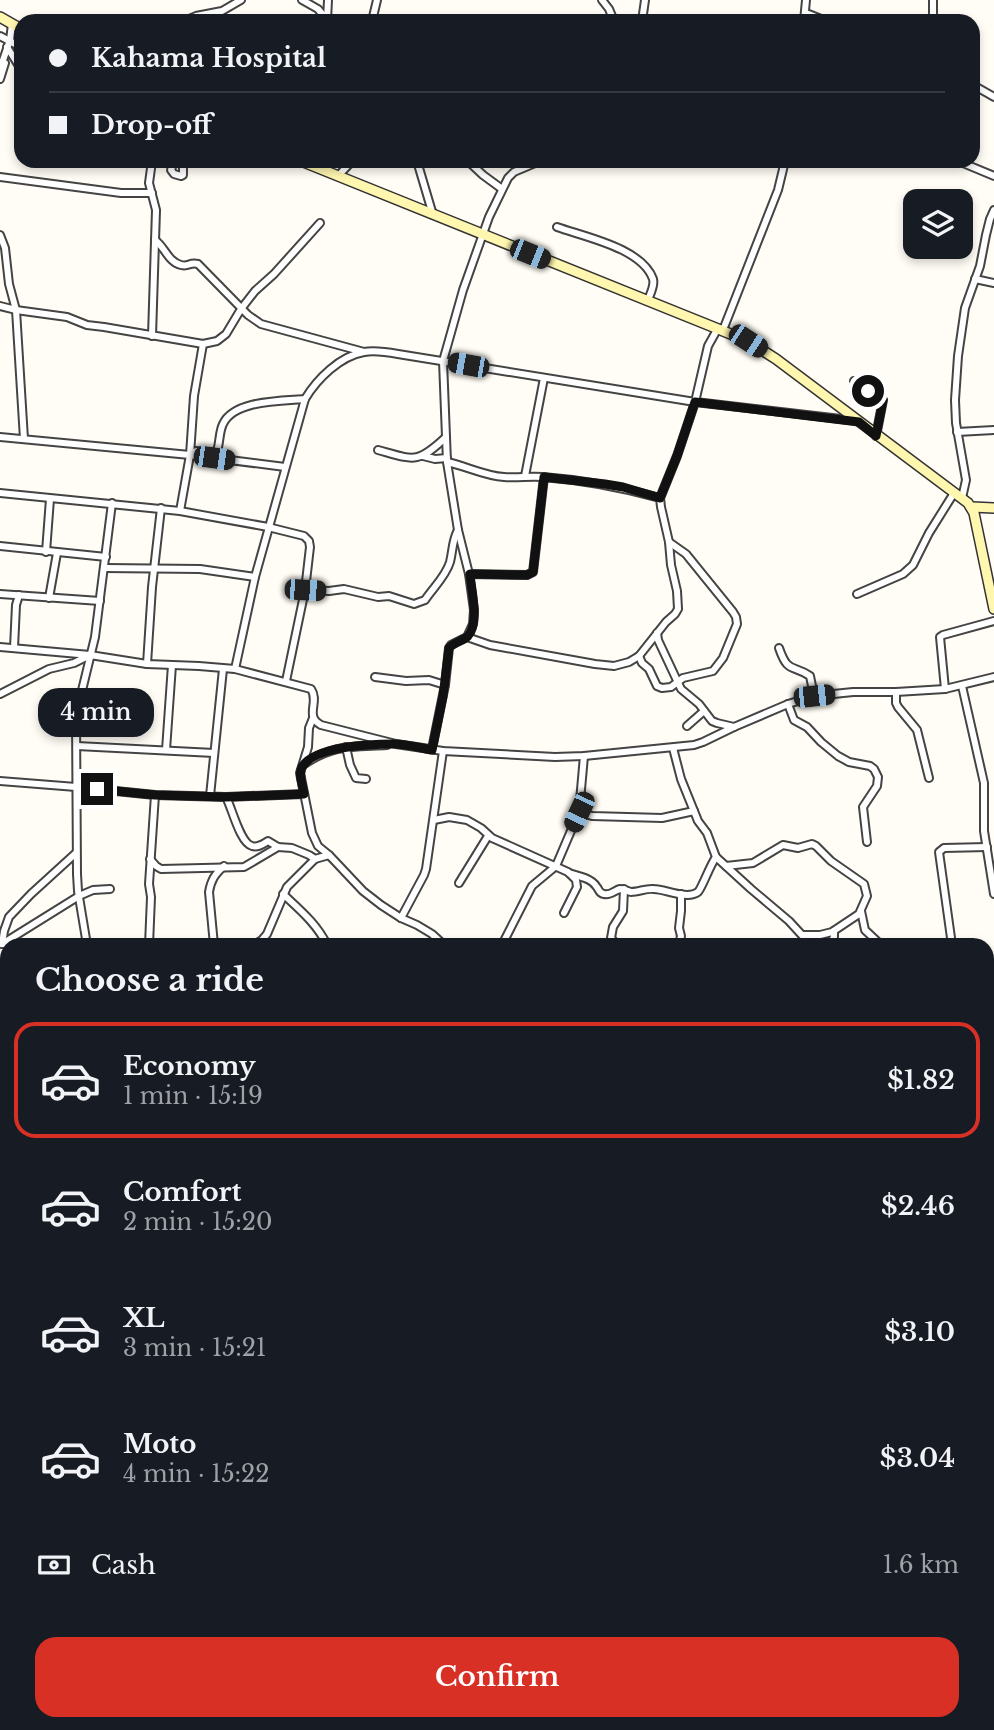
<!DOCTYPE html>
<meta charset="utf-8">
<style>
:root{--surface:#171b24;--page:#20242c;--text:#f1f3f6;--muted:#9ea1a6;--line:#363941;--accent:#d93025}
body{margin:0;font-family:"Libre Baskerville",serif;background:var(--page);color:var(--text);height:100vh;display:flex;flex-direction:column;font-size:26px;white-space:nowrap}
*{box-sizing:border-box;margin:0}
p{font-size:23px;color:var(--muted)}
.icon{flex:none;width:38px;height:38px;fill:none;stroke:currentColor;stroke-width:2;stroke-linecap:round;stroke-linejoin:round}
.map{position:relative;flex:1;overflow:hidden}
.drawer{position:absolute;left:0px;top:938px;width:994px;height:793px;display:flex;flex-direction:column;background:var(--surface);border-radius:21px 21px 0 0;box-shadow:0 4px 10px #0003}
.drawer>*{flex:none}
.hud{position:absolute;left:14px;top:14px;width:966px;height:154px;border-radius:21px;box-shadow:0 4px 10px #0003;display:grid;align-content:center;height:154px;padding:0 35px;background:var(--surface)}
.buttons{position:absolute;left:903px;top:189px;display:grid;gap:14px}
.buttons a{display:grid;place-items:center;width:70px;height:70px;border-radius:14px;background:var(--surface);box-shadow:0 4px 10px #0003;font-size:35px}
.end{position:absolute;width:32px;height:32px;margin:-16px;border:9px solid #111;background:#fff;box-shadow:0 0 0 4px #fff}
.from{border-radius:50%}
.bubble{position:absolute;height:49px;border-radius:21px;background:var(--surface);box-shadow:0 4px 10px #0003;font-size:23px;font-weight:600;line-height:49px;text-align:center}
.car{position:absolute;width:21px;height:42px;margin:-21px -10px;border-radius:9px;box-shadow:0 0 5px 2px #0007;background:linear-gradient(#222 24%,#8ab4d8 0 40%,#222 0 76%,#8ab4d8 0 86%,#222 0)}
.hud b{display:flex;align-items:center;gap:24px;height:66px;font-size:26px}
.hud b+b{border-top:2px solid var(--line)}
.hud i{width:18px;height:18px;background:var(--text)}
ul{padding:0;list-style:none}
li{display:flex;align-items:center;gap:21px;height:116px;margin:0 14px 10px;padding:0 21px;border:4px solid transparent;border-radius:21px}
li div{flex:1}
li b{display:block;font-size:26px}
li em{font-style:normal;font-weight:600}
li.on{border-color:var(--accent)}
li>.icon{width:63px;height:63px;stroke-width:1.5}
h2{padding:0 35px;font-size:32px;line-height:84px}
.pay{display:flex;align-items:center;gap:18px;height:77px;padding:0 35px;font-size:26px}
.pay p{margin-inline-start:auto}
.button{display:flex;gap:14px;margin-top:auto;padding:14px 35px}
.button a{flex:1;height:80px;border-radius:21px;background:var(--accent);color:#fff;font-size:28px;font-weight:600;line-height:80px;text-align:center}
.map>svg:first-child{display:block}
.water{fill:#b9e0f7;stroke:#3f96cf;stroke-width:2}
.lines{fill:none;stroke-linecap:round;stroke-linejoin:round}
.street-casing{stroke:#444;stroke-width:10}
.secondary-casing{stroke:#333;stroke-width:12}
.primary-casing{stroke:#222;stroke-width:13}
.highway-casing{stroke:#222;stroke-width:14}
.street{stroke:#fff;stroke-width:6}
.secondary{stroke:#fff6b0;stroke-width:9}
.primary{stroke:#f9d66b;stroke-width:10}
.highway{stroke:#f5a25d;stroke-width:10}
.route{stroke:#111;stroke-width:9}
</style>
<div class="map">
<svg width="994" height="1730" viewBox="0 0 994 1730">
<rect width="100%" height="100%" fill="#fffdf5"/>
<path class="water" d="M 475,1724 L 749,1724 L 747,1730 L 463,1730 Z"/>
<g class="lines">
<defs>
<g id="street">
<path d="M 302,0 L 318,9 L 328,21"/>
<path d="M 602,0 L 609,9 L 614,21"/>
<path d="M 933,0 L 933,21"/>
<path d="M 806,13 L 826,21"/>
<path d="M 327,20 L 328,0"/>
<path d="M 184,21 L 196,16 L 222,11 L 241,0"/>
<path d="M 372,21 L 377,0"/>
<path d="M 642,21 L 645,0"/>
<path d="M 804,21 L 806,0"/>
<path d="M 0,36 L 21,47"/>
<path d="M 7,47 L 21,69"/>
<path d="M 0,69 L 10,40 L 12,24"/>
<path d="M 0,79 L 5,63"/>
<path d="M 973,85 L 994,97"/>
<path d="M 152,161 L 149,183 L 156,210 L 152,336"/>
<path d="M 174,161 L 171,170 L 174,174 L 181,176 L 183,175 L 183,161"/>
<path d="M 417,161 L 433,215"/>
<path d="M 468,161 L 483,175 L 502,189"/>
<path d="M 958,161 L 994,176"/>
<path d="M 339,175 L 352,161"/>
<path d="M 0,177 L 121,193 L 152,193"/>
<path d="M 557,227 C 585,237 642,248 653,279 C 655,286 650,294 648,300"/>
<path d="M 0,235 L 5,248 L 9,284 L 16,310 L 24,439"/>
<path d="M 155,240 C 165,247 168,262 181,265 C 189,267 189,262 198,264 L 248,315 L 261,324 L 364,352"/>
<path d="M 975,279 L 994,283"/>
<path d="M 0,306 L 16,310 L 67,317 L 87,325 L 104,327 L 203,344 L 217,341 L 226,334 L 241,309 L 255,291 L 274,274 L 320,223"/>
<path d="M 723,330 L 778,190 L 785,161"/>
<path d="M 854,381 L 883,400 L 876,436"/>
<path d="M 957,432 L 994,430"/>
<path d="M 0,437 L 190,455 L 285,467"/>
<path d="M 378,450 C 414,460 417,464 445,438"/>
<path d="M 190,455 L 194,396 L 203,344"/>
<path d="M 423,456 L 435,459 L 447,458"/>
<path d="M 447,462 C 466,466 485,476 504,477 C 517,478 530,476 543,477 C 583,480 621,487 660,498"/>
<path d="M 525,476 L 544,378"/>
<path d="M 0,493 L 180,511 L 268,527 L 304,536 L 309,541 L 310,547 L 305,590 L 286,681"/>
<path d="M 962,498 L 966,480 L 956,423 L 955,400 L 958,356 L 965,308 L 980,266 L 986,235 L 990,219 L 994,210"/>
<path d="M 180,511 L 190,455 L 196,451 L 211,453 L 217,451 C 220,442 219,432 223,424 C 234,400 282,401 305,399"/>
<path d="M 0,546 L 106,557"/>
<path d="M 46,552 L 50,499"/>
<path d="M 105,568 L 200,569 L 255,577"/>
<path d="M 469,574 L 527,575 L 533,572 L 544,477"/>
<path d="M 305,590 L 329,591 L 344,589 L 378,597 L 389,596 L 414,604 L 425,600 C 433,588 446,576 450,562 C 453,550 452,541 458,530"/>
<path d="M 0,594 L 100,601"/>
<path d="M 857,594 L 903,574 L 913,565 L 929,533 L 954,493"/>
<path d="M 49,598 L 57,553"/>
<path d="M 657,633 L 658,640 L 681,689 L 699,704 L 712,721 L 717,723 L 734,727"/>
<path d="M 467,637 L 490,645 L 595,664 L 614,666 L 629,662 L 639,656 L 666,622 L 675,614 L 678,609 L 677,591 L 671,565 L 669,542 L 661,507 L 660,498 L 677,456 L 695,402 L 708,346 L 718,328"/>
<path d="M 0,647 L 90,655 L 147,664 L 199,666 L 235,669 L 311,689 C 320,702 304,716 321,725 L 396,744 L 443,751 L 555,757 L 584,756 L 694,745 L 703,742 L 734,727 L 788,704 L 814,696 L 853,692 L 896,692 L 945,689 L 994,677"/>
<path d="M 14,648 L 16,605 L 19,595"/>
<path d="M 779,648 C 788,674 792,664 810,676 L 814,696"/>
<path d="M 639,656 L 642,663 L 649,669 L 657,686 L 662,688 L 671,687 L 683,678 L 713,671 L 723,658 L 737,624 L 736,617 L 733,612 L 686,554 L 669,542"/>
<path d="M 147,664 L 152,587 L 161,508"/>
<path d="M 235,669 L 255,577 L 305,399 C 317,379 340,356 364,352 C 375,350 387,352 398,354 L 695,402 L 858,421"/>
<path d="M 375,677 L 406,681 L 429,680 L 445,685"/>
<path d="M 962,686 L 984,783 L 984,831 L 994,894"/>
<path d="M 945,689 L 940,637 L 943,635 L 994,621"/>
<path d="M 896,692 L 896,703 L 898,707 L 917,730 L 929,778"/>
<path d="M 0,694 L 49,669 L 74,663 L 88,656"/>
<path d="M 788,704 L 794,720 L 807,727 L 821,742 L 838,756 L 849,762 L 870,766 L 874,769 L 878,777 L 877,786 L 863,807 L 867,842"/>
<path d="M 313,718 L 309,728 L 308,747 L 300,773 L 312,833 L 318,846 L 329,855 L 363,891 L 381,905 L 401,918 L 417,925 L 432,934 L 444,945"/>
<path d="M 687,726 L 704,711"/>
<path d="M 77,746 L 214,753"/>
<path d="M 346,747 L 350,765 L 356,778 L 366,779"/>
<path d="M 673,748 L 681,779 L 698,821 L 707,833 L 716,857 L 751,889 L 789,921 L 811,945"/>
<path d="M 432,749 L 445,685 L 449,648 L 451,645 L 467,637 L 473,624 L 474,610 L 469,574 L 458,530 L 447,462 L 443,361 L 463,290 L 489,217 L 508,178 L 514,172 L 540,161"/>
<path d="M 166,750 L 172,665"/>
<path d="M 303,765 C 333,744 352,747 387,745"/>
<path d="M 0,781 L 76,787 L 155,795 L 226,797 L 304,794"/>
<path d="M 210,796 L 223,669"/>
<path d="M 226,797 C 232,808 240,843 252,846 C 258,848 263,844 268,841 L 278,847 L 292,848 L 309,855 L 315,859"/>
<path d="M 579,812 L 592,816 L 662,818 L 694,811"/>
<path d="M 434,820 L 449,817 L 467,820 L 481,828 L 492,838 L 568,872 L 576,880 L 577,887 L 564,913"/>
<path d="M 150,859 L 156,866 L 161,869 L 244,867 L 278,847"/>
<path d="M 726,866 L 753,863 L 783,845 L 798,848 L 812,844 L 816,846 L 831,861 L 864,884 L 867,896 L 859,914 L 832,932 L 820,935 L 803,935"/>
<path d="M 569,873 C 578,876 591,878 596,886 C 600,890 598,893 604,894 C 610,896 615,890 620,889 C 624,889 627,891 631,892 C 639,892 646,888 654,889 C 665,889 687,900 698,892 C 702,888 710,865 716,857"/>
<path d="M 459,883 L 488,836"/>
<path d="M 283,894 C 300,910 317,924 327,945"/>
<path d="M 861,911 L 865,930 L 881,945"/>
<path d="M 401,918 L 424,875 L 426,869 L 443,751"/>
<path d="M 2,944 L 79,896 L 93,890 L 110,889"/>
<path d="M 34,945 L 2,944 L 4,931 L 9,917 L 31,894 L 76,853"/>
<path d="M 87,945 L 78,891 L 77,874 L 76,715 L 95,637 L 112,503"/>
<path d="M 149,945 L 151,897 L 149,884 L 155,795"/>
<path d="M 214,945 L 209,892 C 211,880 215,874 224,866"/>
<path d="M 254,945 L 262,940 L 267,934 L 287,887 L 315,859 L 329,855"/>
<path d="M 502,945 L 532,886 L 556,866 L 579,812 L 584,756"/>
<path d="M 617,945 L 611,938 L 613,927 L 623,911 L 624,889"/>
<path d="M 679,945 L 681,936 L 679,928 L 681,911 L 681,894"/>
<path d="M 829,945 L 834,937 L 834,931"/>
<path d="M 952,945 L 939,852 L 944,848 L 987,847"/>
<path d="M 987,1079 L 994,1079"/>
<path d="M 0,1085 L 7,1112 L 0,1116"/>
<path d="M 0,1132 L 7,1134"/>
<path d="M 987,1160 L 994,1162"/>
<path d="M 0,1169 L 7,1172"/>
<path d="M 987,1217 L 994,1219"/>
<path d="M 0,1234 L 7,1231"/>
<path d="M 987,1266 L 994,1268"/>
<path d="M 0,1327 L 7,1328"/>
<path d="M 0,1338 L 7,1333"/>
<path d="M 0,1381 L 7,1390"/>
<path d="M 987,1425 L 994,1427"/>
<path d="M 0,1452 L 7,1447"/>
<path d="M 987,1486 L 994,1486"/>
<path d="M 0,1493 L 7,1503"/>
<path d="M 0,1562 L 7,1559"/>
<path d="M 0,1615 L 7,1611"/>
<path d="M 49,1724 L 53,1730"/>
<path d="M 128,1724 L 132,1730"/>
<path d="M 907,1724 L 930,1730"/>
<path d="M 26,1730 L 34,1724"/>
<path d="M 114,1730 L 117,1724"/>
<path d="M 757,1730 L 760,1724"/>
</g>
<g id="secondary">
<path d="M 0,17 L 21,29"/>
<path d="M 301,161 L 748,341 L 776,359 L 968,503 L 974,513 L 994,609"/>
<path d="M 972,507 L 994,508"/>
<path d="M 987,986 L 994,981"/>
<path d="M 987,1478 L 994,1440"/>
</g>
<path id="primary" d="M 0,1682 L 7,1677"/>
<g id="highway">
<path d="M 0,1158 L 7,1161"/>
<path d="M 987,1578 L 994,1580"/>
</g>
</defs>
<use href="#street" class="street-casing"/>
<use href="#secondary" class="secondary-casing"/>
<use href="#primary" class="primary-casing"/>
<use href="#highway" class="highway-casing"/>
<use href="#street" class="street"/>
<use href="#secondary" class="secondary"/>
<use href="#primary" class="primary"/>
<use href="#highway" class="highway"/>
</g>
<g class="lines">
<path class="route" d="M 97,789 L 155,795 L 226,797 L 304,794 C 303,786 298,774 302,767 C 314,746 372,744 394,744 C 407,744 420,748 432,750 L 443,696 L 449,648 C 454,642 463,641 468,636 C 480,623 471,589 470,574 L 527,575 L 533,572 L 544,477 L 605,484 L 623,487 L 660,498 L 677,456 L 695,402 L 859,422 L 876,436 L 883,400 L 868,391"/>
</g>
</svg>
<div class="buttons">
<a><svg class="icon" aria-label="layers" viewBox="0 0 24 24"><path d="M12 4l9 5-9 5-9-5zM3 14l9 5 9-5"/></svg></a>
</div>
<i class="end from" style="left:868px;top:391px"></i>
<i class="end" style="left:97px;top:789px"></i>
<div class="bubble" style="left:38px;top:688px;width:116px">4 min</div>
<i class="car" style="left:530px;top:254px;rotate:112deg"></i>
<i class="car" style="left:748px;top:341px;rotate:123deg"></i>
<i class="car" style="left:468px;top:365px;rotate:280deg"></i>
<i class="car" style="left:214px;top:458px;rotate:98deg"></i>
<i class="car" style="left:305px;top:590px;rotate:93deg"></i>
<i class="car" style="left:814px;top:696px;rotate:84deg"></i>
<i class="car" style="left:579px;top:812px;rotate:205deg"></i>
<div class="hud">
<b><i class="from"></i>Kahama Hospital</b>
<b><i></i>Drop-off</b>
</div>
<section class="drawer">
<h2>Choose a ride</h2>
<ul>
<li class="on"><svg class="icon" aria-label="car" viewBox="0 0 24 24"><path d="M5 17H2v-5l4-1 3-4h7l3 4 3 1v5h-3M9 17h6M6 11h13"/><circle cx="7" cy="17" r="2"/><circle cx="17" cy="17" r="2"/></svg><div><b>Economy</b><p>1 min · 15:19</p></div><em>$1.82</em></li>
<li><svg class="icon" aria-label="car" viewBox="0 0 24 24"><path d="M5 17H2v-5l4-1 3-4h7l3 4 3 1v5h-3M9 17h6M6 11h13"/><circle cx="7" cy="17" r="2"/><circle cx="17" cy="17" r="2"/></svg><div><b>Comfort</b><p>2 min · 15:20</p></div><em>$2.46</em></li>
<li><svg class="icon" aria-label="car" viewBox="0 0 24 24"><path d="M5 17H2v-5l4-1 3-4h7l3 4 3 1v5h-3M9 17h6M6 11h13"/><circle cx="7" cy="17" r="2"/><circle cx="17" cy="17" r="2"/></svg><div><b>XL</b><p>3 min · 15:21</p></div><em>$3.10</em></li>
<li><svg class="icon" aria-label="car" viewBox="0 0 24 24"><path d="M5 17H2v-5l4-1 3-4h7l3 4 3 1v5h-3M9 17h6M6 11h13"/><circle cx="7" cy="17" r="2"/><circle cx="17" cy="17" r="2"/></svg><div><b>Moto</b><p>4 min · 15:22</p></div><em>$3.04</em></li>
</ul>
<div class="pay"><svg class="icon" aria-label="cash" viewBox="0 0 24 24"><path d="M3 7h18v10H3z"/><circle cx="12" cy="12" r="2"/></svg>Cash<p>1.6 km</p></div>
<div class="button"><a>Confirm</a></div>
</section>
</div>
